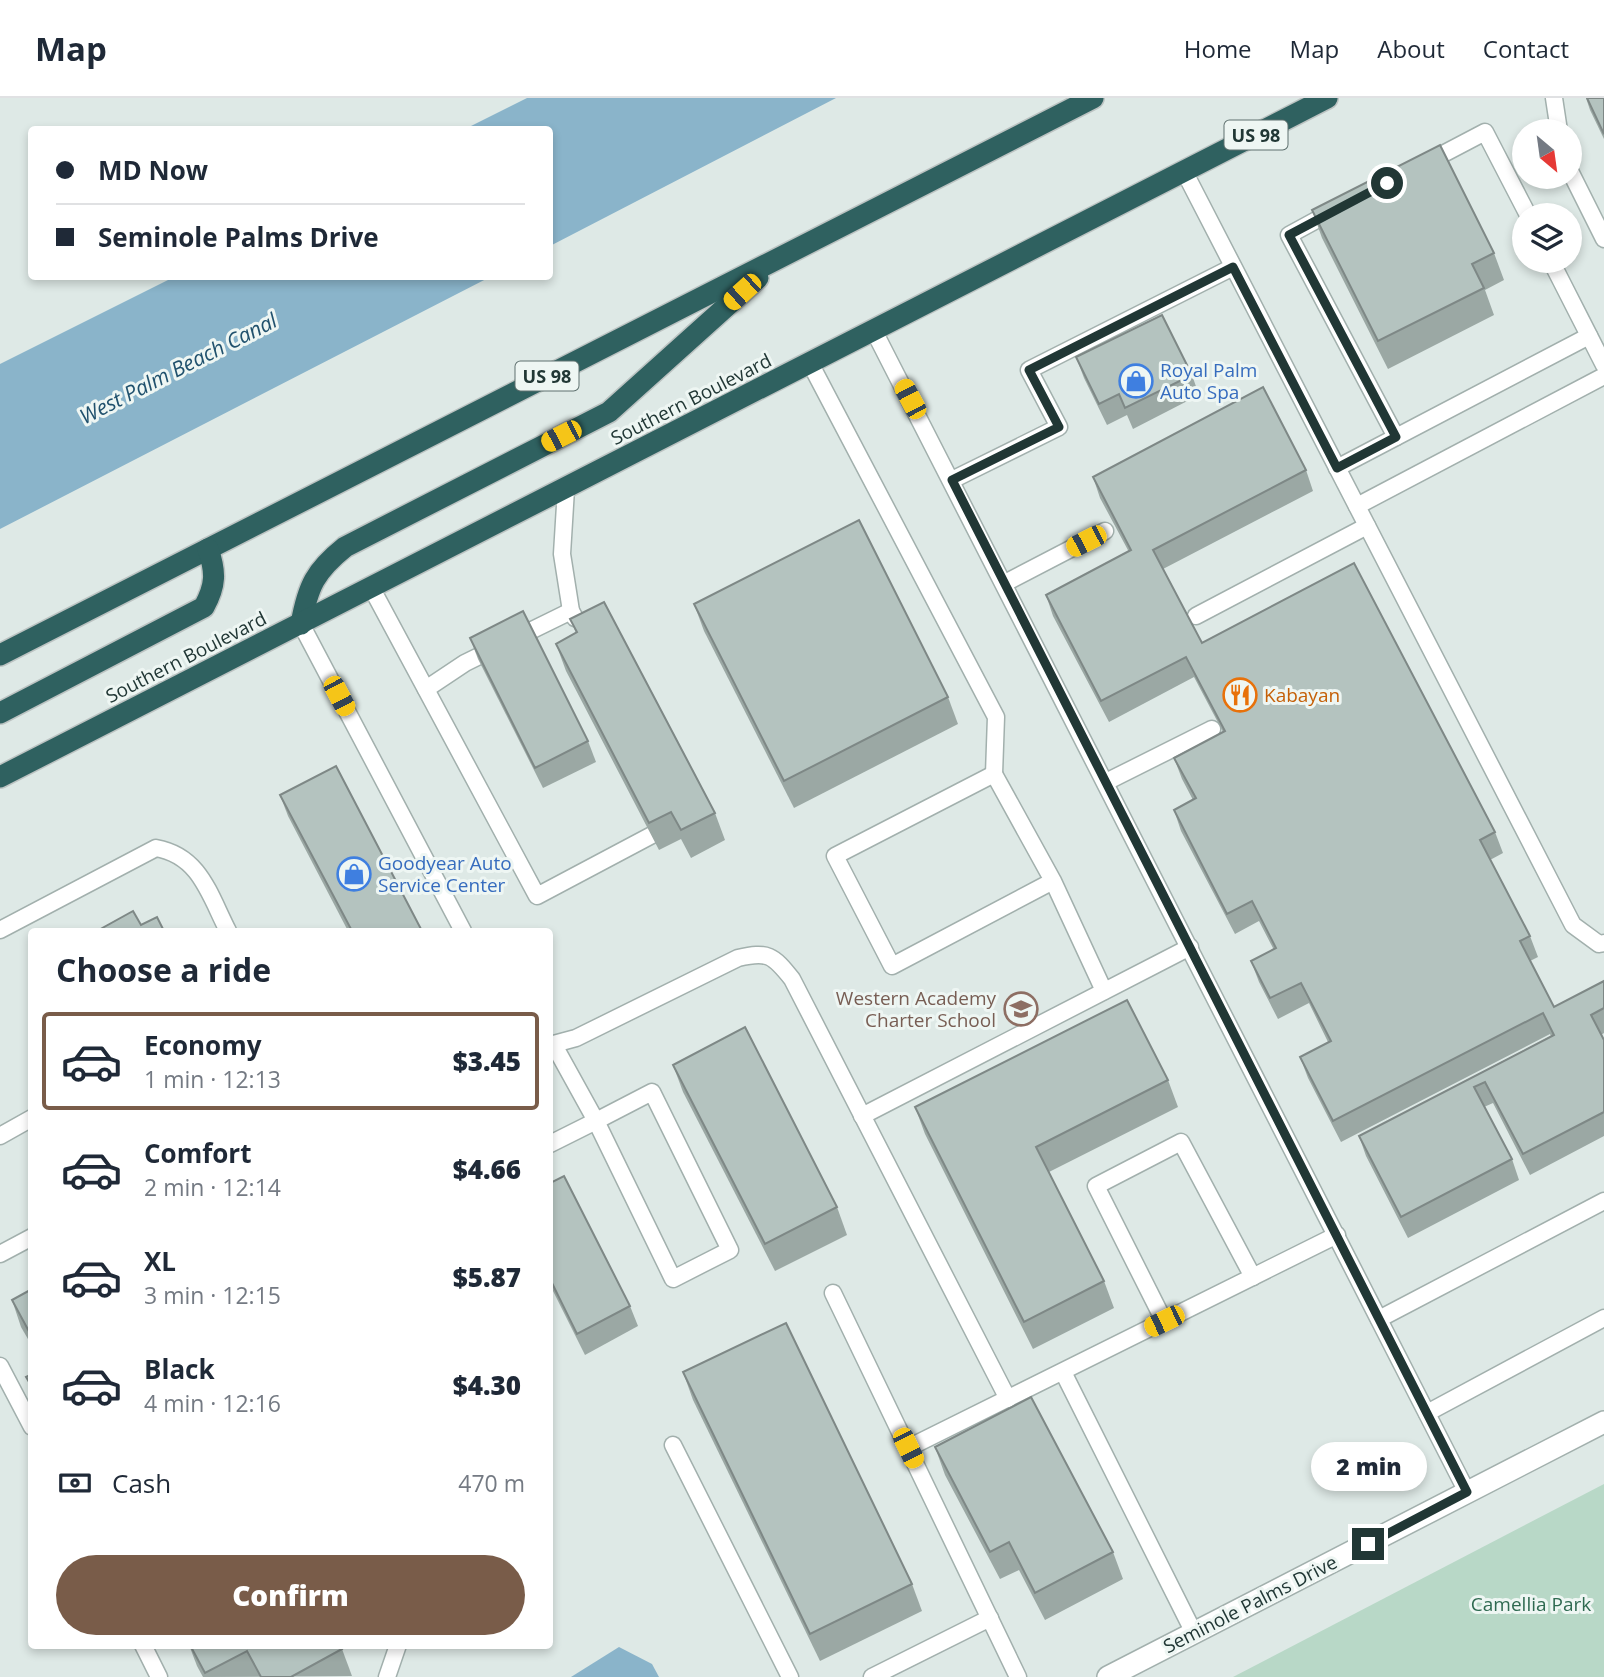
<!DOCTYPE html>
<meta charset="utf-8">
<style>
:root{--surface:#fff;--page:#f6f6f7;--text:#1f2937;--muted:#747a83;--line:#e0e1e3;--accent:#795c49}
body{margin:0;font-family:"Open Sans",sans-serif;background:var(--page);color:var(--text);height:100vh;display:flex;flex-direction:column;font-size:26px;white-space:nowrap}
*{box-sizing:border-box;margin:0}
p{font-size:23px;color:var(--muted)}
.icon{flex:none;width:38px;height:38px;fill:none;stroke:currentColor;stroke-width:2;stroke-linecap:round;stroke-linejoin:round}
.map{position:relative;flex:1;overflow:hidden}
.side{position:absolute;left:28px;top:830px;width:525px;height:721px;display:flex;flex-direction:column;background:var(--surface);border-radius:7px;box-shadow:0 4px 10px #0003}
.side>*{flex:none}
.top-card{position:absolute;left:28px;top:28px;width:525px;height:154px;border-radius:7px;box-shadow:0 4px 10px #0003;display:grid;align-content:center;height:154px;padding:0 28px;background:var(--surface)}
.needle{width:46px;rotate:151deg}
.controls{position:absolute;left:1512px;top:21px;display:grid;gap:14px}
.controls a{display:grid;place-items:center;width:70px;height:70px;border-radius:50%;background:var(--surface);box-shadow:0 4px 10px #0003;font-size:35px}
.end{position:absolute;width:32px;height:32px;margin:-16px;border:9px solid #213735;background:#fff;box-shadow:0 0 0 4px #fff}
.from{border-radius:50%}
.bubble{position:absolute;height:49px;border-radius:24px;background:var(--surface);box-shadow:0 4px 10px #0003;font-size:23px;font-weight:800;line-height:49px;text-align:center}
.car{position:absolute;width:21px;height:42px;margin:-21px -10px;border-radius:9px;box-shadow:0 0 5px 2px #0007;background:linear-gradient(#f5c518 24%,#345 0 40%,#f5c518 0 76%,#345 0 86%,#f5c518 0)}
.top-card b{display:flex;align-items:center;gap:24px;height:66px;font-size:26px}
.top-card b+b{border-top:2px solid var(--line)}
.top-card i{width:18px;height:18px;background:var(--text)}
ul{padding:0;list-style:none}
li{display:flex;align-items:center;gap:21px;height:98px;margin:0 14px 10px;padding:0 14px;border:4px solid transparent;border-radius:7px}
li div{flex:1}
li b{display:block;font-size:26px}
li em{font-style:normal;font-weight:800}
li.current{border-color:var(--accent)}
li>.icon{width:63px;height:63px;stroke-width:1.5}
h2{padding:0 28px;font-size:32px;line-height:84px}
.pay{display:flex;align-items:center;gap:18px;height:77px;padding:0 28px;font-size:26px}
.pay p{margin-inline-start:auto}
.button{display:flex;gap:14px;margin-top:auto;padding:14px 28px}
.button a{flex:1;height:80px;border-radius:42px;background:var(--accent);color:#fff;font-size:28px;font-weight:800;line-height:80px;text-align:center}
header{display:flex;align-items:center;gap:42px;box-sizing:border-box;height:98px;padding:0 35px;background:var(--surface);border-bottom:2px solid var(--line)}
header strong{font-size:33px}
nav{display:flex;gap:38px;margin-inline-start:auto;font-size:24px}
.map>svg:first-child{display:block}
.green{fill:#b8d8c7}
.water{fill:#8ab4ca}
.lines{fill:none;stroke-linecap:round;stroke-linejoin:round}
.lane-casing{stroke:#a2b0ad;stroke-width:19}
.street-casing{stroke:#a2b0ad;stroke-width:24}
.highway-casing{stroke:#bcc3c2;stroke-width:24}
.lane{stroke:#fff;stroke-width:16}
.street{stroke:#fff;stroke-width:21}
.highway{stroke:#2f6160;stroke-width:21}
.wall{fill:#9ba8a4}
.building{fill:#b4c3bf;stroke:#7e8886;stroke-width:2}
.route{stroke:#213735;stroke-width:9}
.labels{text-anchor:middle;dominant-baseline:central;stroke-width:6;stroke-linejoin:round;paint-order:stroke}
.shield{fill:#eef6f3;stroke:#5e706e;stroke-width:2}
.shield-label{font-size:18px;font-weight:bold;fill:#213735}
.shop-label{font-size:19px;fill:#366cbe;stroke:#eef6f3;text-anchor:start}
.street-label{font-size:19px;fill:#213735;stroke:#eef6f3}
.food-label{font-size:19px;fill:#c56008;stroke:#eef6f3;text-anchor:start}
.education-label{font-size:19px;fill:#785e54;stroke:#eef6f3;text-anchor:end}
.park-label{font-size:19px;fill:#2f6a51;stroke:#eef6f3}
.water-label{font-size:21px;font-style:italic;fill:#20516d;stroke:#eef6f3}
</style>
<header>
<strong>Map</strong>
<nav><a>Home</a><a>Map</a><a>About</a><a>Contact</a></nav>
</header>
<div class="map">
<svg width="1604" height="1579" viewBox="0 0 1604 1579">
<rect width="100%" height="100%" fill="#dee9e6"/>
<path class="green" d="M 1604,1386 L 1604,1579 L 1233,1579 Z"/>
<g class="water">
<path d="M 527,0 L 836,0 L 550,148 L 550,32 L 465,31 Z"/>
<path d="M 174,179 L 174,178 L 490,179 L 0,431 L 0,266 Z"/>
<path d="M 619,1549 L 652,1566 L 659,1579 L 571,1579 Z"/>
</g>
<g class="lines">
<defs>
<g id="lane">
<path d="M 1554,0 L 1559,33"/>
<path d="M 1424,66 L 1485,34 L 1528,117"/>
<path d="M 1184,73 L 1573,827 L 1599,846 L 1604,845"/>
<path d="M 1570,73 L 1604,141"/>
<path d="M 1333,113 L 1289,137 L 1396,339"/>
<path d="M 1551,163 L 1604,267"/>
<path d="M 874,233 L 1467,1394"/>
<path d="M 810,265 L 996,619 L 994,676"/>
<path d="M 1337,370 L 1589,238"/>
<path d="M 952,382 L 1059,329 L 1029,272 L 1233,169"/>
<path d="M 566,391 L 562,456 L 571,513 L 575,520"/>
<path d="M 1357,408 L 1604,278"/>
<path d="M 1005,485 L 1105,433"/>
<path d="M 371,489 L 537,798 L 652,737"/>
<path d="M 1196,518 L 1367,428"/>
<path d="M 301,526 L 463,833"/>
<path d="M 426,591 L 465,565 L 571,513"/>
<path d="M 1106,684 L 1212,631"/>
<path d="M 1053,783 L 892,868 L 835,758 L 994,676 L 1053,783 L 1104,893"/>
<path d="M 0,832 L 156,750 C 200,758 209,796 228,833"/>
<path d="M 550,947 L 576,940 L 738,860 C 768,853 773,857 792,881 L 1008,1301"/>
<path d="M 652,994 L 730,1152 L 673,1181 L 596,1023 Z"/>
<path d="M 862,1018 L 1190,849"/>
<path d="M 0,1038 L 32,1020"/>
<path d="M 550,1046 L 596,1023 L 554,947"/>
<path d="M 0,1156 L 32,1139"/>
<path d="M 833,1195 L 1018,1579"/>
<path d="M 1379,1221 L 1604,1103"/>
<path d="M 1164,1223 L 1096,1088 L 1181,1044 L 1253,1179"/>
<path d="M 0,1268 L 32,1329"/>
<path d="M 1063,1274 L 1194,1535"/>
<path d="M 1427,1315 L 1604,1220"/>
<path d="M 673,1347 L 790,1579"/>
<path d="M 908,1350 L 1337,1137"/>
<path d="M 143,1547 L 159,1579"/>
<path d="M 387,1579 L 398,1547"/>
<path d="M 872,1579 L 990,1520"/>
</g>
<path id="street" d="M 1108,1579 L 1604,1324"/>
<g id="highway">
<path d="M 301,526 C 308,488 315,473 345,449 L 609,314 L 758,180"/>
<path d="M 0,557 L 1093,0"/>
<path d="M 0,615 L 204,509 C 216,487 216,474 208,451"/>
<path d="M 0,679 L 1327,0"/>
</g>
</defs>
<use href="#lane" class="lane-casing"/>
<use href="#street" class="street-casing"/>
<use href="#highway" class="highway-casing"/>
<use href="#lane" class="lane"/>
<use href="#street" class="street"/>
<use href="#highway" class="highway"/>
</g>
<g class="wall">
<path d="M 1586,0 L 1604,0 L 1604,41 L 1590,12 Z"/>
<path d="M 1312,112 L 1494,155 L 1504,182 L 1485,192 L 1494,217 L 1388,271 L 1322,140 Z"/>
<path d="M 1076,259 L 1192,277 L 1199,297 L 1133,331 L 1127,317 L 1107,327 L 1084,280 Z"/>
<path d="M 1306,372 L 1313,393 L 1163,471 L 1202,545 L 1495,734 L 1503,755 L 1490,762 L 1530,838 L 1538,859 L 1530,863 L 1554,909 L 1604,883 L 1604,935 L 1601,937 L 1604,942 L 1604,1038 L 1530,1077 L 1493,1005 L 1484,1009 L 1512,1061 L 1519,1082 L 1408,1140 L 1366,1058 L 1359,1038 L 1551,938 L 1550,936 L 1341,1044 L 1308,980 L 1300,959 L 1328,944 L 1309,905 L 1278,921 L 1259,884 L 1251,863 L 1274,852 L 1259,823 L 1235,836 L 1181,733 L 1174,712 L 1193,702 L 1182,681 L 1174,660 L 1223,634 L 1194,579 L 1109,624 L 1053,518 L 1046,497 L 1129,454 L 1100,400 L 1093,379 Z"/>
<path d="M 694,506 L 948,599 L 958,626 L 794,710 L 704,533 Z"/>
<path d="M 570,521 L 715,715 L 725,742 L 691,760 L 681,741 L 659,752 L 566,573 L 556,546 L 576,535 Z"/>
<path d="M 470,540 L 588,643 L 596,664 L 543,690 L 478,561 Z"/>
<path d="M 280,697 L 422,833 L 348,833 L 288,718 Z"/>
<path d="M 673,967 L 837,1109 L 847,1137 L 775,1173 L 683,994 Z"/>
<path d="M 1168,982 L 1178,1009 L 1049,1074 L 1104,1183 L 1114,1210 L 1033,1251 L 925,1036 L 915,1009 Z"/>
<path d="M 550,1085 L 630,1208 L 638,1228 L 585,1257 L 550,1187 Z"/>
<path d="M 32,1191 L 32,1248 L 21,1229 L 12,1202 Z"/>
<path d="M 683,1274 L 912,1486 L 922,1513 L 820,1563 L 693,1302 Z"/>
<path d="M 935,1349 L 1113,1454 L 1123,1481 L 1045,1522 L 1019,1472 L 1000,1481 L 945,1377 Z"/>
<path d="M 189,1547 L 342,1551 L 352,1578 L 203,1579 L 197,1568 Z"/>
</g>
<g class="building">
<path d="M 1587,0 L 1604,0 L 1604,36 Z"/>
<path d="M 1440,47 L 1494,155 L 1472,166 L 1484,190 L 1378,243 L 1312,112 Z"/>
<path d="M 1162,217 L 1192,277 L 1125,310 L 1119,296 L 1099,306 L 1076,259 Z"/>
<path d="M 1263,289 L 1306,372 L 1153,452 L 1202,545 L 1354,465 L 1495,734 L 1480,742 L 1530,838 L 1520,843 L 1554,909 L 1604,883 L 1604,910 L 1591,917 L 1604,942 L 1604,1014 L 1523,1056 L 1485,984 L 1474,989 L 1512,1061 L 1401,1119 L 1359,1038 L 1554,937 L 1543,915 L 1333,1023 L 1300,959 L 1331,943 L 1301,885 L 1270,900 L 1251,863 L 1276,850 L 1252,803 L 1227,816 L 1174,712 L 1196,700 L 1174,660 L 1225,633 L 1186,559 L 1101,603 L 1046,497 L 1131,452 L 1093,379 Z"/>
<path d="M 859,422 L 948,599 L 784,683 L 694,506 Z"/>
<path d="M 604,504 L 715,715 L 681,732 L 671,714 L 649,725 L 556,546 L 577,534 L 570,521 Z"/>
<path d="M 523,513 L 588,643 L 535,670 L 470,540 Z"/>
<path d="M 336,668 L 422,833 L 352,833 L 280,697 Z"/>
<path d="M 133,813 L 141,827 L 157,819 L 164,833 L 97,833 Z"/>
<path d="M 1127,902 L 1168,982 L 1036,1049 L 1104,1183 L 1024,1224 L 915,1009 Z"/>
<path d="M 745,929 L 837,1109 L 765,1146 L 673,967 Z"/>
<path d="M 564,1078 L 630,1208 L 577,1236 L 550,1181 L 550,1085 Z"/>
<path d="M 32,1191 L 32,1239 L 12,1202 Z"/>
<path d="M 786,1225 L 912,1486 L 810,1536 L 683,1274 Z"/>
<path d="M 32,1276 L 32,1289 L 26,1279 Z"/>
<path d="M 1031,1299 L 1113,1454 L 1035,1495 L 1009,1444 L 990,1454 L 935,1349 Z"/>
<path d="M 190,1547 L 340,1547 L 342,1551 L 291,1579 L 261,1579 L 247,1553 L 205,1575 Z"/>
</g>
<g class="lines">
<path class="route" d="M 1368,1446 L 1467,1394 L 952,382 L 1059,329 L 1029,272 L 1233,169 L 1337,370 L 1396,339 L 1289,137 L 1387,85"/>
</g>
<defs>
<symbol id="shop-ring" viewBox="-11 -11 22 22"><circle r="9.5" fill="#eef6f3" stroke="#3f7fe0" stroke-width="1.5"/><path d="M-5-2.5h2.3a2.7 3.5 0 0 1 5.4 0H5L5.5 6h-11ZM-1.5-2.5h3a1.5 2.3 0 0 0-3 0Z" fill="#3f7fe0"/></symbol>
<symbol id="restaurant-ring" viewBox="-11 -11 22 22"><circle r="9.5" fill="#eef6f3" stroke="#e8710a" stroke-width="1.5"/><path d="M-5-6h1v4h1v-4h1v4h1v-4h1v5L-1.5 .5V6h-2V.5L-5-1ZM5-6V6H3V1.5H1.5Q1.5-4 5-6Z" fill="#e8710a"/></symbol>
<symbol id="school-ring" viewBox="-11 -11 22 22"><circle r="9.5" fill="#eef6f3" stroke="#8d6e63" stroke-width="1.5"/><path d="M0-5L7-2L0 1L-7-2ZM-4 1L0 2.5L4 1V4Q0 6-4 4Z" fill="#8d6e63"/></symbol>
</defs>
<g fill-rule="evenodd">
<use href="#shop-ring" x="1117" y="264" width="38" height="38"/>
<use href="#restaurant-ring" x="1221" y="578" width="38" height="38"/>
<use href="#shop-ring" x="335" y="757" width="38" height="38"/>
<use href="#school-ring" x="1002" y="892" width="38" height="38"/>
</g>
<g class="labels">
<g class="shield">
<rect x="1224.5" y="22.5" width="63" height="29" rx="5"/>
<rect x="515.5" y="263.5" width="63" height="29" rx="5"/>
</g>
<g class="shield-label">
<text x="1256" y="37">US 98</text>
<text x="547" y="278">US 98</text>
</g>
<g class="shop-label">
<text x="1160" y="272">Royal Palm<tspan x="1160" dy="22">Auto Spa</tspan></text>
<text x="378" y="765">Goodyear Auto<tspan x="378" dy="22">Service Center</tspan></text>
</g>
<g class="street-label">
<text transform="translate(691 301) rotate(-27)">Southern Boulevard</text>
<text transform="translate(186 559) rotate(-27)">Southern Boulevard</text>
<text transform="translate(1250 1506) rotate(-27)">Seminole Palms Drive</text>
</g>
<g class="food-label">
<text x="1264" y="597">Kabayan</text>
</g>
<g class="education-label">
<text x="996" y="900">Western Academy<tspan x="996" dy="22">Charter School</tspan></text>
</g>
<g class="park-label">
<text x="1531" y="1506">Camellia Park</text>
</g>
<g class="water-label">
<text transform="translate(178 270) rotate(-27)">West Palm Beach Canal</text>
</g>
</g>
</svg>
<div class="controls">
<a><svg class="needle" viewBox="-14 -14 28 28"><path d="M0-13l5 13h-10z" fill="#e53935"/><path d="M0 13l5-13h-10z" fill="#747a83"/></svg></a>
<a><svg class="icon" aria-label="layers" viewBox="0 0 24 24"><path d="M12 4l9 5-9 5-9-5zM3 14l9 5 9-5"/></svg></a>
</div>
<i class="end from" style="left:1387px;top:85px"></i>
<i class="end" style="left:1368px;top:1446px"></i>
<div class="bubble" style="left:1311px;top:1344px;width:116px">2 min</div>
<i class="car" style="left:742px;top:194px;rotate:228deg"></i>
<i class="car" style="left:910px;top:301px;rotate:332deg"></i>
<i class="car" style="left:561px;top:338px;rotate:243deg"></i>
<i class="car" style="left:1086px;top:443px;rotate:243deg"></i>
<i class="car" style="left:339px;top:598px;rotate:152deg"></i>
<i class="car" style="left:1164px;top:1223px;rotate:244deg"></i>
<i class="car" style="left:908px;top:1350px;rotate:154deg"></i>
<div class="top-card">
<b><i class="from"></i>MD Now</b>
<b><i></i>Seminole Palms Drive</b>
</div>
<section class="side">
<h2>Choose a ride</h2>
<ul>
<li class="current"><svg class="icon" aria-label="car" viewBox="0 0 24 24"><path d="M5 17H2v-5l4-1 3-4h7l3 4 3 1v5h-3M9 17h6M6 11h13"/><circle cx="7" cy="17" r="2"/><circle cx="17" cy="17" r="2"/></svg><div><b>Economy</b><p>1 min · 12:13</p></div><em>$3.45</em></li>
<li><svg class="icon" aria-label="car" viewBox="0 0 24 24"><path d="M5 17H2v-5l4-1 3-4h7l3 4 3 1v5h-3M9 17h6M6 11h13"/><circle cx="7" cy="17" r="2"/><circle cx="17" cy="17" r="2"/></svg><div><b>Comfort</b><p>2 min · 12:14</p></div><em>$4.66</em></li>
<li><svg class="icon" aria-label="car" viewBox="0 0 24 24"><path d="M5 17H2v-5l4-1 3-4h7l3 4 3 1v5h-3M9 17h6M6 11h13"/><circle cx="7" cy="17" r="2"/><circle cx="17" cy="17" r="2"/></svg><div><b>XL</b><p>3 min · 12:15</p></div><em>$5.87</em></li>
<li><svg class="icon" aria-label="car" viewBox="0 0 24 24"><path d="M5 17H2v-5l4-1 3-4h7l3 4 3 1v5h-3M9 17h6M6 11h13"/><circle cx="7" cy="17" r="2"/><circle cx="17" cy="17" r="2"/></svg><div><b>Black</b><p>4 min · 12:16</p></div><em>$4.30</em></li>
</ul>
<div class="pay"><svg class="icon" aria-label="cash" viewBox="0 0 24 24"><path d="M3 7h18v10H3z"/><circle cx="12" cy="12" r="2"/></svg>Cash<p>470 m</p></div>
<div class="button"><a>Confirm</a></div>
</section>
</div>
